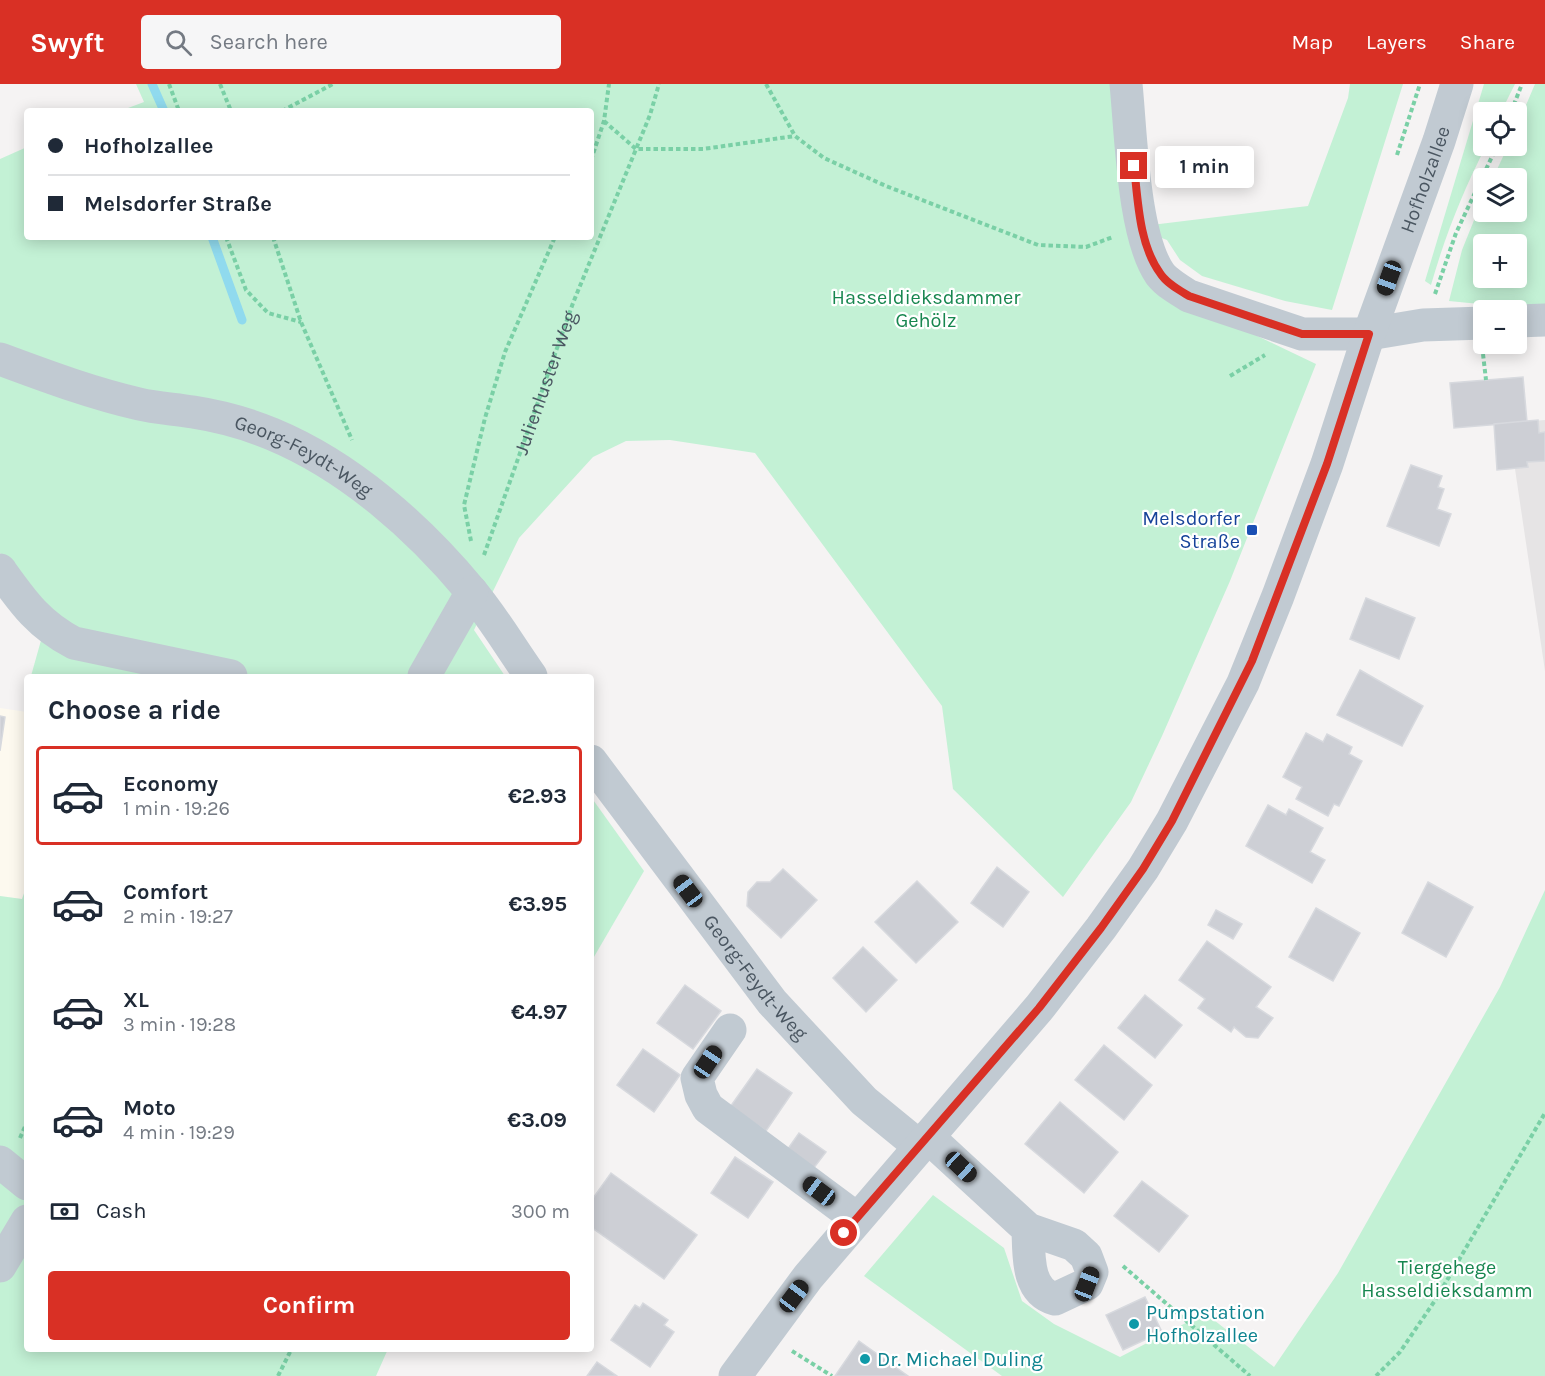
<!DOCTYPE html>
<meta charset="utf-8">
<style>
:root{--surface:#fff;--page:#f6f6f7;--text:#1f2937;--muted:#747a83;--line:#e0e1e3;--accent:#d93025}
body{margin:0;font-family:Karla,sans-serif;background:var(--page);color:var(--text);height:100vh;display:flex;flex-direction:column;font-size:22px;white-space:nowrap}
*{box-sizing:border-box;margin:0}
p{font-size:20px;color:var(--muted)}
.icon{flex:none;width:33px;height:33px;fill:none;stroke:currentColor;stroke-width:2;stroke-linecap:round;stroke-linejoin:round}
.map{position:relative;flex:1;overflow:hidden}
.drawer{position:absolute;left:24px;top:590px;width:570px;height:678px;display:flex;flex-direction:column;background:var(--surface);border-radius:6px;box-shadow:0 3px 15px #0003}
.drawer>*{flex:none}
.banner{position:absolute;left:24px;top:24px;width:570px;height:132px;border-radius:6px;box-shadow:0 3px 15px #0003;display:grid;align-content:center;height:132px;padding:0 24px;background:var(--surface)}
.controls{position:absolute;left:1473px;top:18px;display:grid;gap:12px}
.controls a{display:grid;place-items:center;width:54px;height:54px;border-radius:6px;background:var(--surface);box-shadow:0 3px 15px #0003;font-size:30px}
.end{position:absolute;width:27px;height:27px;margin:-14px;border:8px solid #d93025;background:#fff;box-shadow:0 0 0 3px #fff}
.from{border-radius:50%}
.bubble{position:absolute;height:42px;border-radius:6px;background:var(--surface);box-shadow:0 3px 15px #0003;font-size:20px;font-weight:700;line-height:42px;text-align:center}
.car{position:absolute;width:18px;height:36px;margin:-18px -9px;border-radius:8px;box-shadow:0 0 4px 2px #0007;background:linear-gradient(#222 24%,#8ab4d8 0 40%,#222 0 76%,#8ab4d8 0 86%,#222 0)}
.banner b{display:flex;align-items:center;gap:21px;height:57px;font-size:22px}
.banner b+b{border-top:2px solid var(--line)}
.banner i{width:15px;height:15px;background:var(--text)}
ul{padding:0;list-style:none}
li{display:flex;align-items:center;gap:18px;height:99px;margin:0 12px 9px;padding:0 12px;border:3px solid transparent;border-radius:6px}
li div{flex:1}
li b{display:block;font-size:22px}
li em{font-style:normal;font-weight:700}
li.on{border-color:var(--accent)}
li>.icon{width:54px;height:54px;stroke-width:1.5}
h2{padding:0 24px;font-size:27px;line-height:72px}
.pay{display:flex;align-items:center;gap:15px;height:66px;padding:0 24px;font-size:22px}
.pay p{margin-inline-start:auto}
.button{display:flex;gap:12px;margin-top:auto;padding:12px 24px}
.button a{flex:1;height:69px;border-radius:6px;background:var(--accent);color:#fff;font-size:24px;font-weight:700;line-height:69px;text-align:center}
header{display:flex;align-items:center;gap:36px;box-sizing:border-box;height:84px;padding:0 30px;background:var(--accent);color:#fff}
header strong{font-size:28px}
nav{display:flex;gap:33px;margin-inline-start:auto;font-size:21px}
.search{width:420px;height:54px;background:var(--page);display:flex;align-items:center;gap:15px;box-sizing:border-box;padding:0 21px;border-radius:6px;color:var(--muted);font-size:22px}
.map>svg:first-child{display:block}
.commercial{fill:#fdf9ef}
.education{fill:#e6e4e5}
.green{fill:#c3f1d5;fill-rule:evenodd}
.lines{fill:none;stroke-linecap:round;stroke-linejoin:round}
.stream{stroke:#90daee;stroke-width:9}
.building{fill:#cdcfd5;stroke:#d7d9de;stroke-width:1.5}
.path{stroke:#7ad0a6;stroke-width:4;stroke-dasharray:4.5 3;stroke-linecap:butt}
.minor{stroke:#c1cad2;stroke-width:33}
.route{stroke:#d93025;stroke-width:8}
.transit-dot{fill:#1a4fb4;stroke:#fff;stroke-width:2}
.culture-dot{fill:#0f9aa8;stroke:#fff;stroke-width:2}
.labels{text-anchor:middle;dominant-baseline:central;stroke-width:4.5;stroke-linejoin:round;paint-order:stroke}
.street-label{font-size:20px;fill:#4a5661;stroke:#fff}
.park-label{font-size:20px;fill:#17864f;stroke:#fff}
.transit-label{font-size:20px;fill:#164399;stroke:#fff;text-anchor:end}
.culture-label{font-size:20px;fill:#0d838f;stroke:#fff;text-anchor:start}
</style>
<header>
<strong>Swyft</strong>
<div class="search"><svg class="icon" aria-label="search" viewBox="0 0 24 24"><circle cx="10" cy="10" r="6"/><path d="M15 15l6 6"/></svg>Search here</div>
<nav><a>Map</a><a>Layers</a><a>Share</a></nav>
</header>
<div class="map">
<svg width="1545" height="1292" viewBox="0 0 1545 1292">
<rect width="100%" height="100%" fill="#f5f3f3"/>
<path class="commercial" d="M 0,624 L 27,628 L 27,801 L 22,815 L 0,812 Z"/>
<path class="education" d="M 1545,336 L 1545,587 L 1515,385 L 1497,386 L 1494,340 Z"/>
<g class="green">
<path d="M 136,0 L 1113,0 L 1135,143 L 1308,122 L 1348,14 L 1350,0 L 1403,0 L 1332,226 L 1285,217 L 1202,192 L 1180,176 L 1167,156 L 1135,144 L 1184,217 L 1316,280 L 1230,497 L 1162,652 L 1131,718 L 1063,813 L 953,705 L 942,622 L 755,369 L 670,356 L 626,357 L 593,373 L 519,454 L 474,546 L 505,592 L 31,592 L 47,535 L 0,469 L 0,75 L 27,63 L 27,153 L 591,153 L 591,27 L 120,27 L 144,18 Z"/>
<path d="M 1484,0 L 1515,0 L 1501,28 L 1484,28 L 1484,62 L 1486,62 C 1463,107 1445,152 1431,201 L 1425,197 Z"/>
<path d="M 1535,0 L 1545,0 L 1545,221 L 1510,223 L 1449,217 L 1462,166 L 1483,114 L 1484,128 L 1516,128 L 1516,94 L 1493,94 L 1508,62 L 1516,62 L 1517,42 ZM 1484,160 L 1516,160 L 1516,194 L 1484,194 Z"/>
<path d="M 591,713 L 644,787 L 591,878 Z"/>
<path d="M 27,801 L 27,1264 L 388,1265 L 376,1292 L 0,1292 L 0,812 L 22,815 Z"/>
<path d="M 1545,806 L 1545,1292 L 1002,1292 L 864,1192 L 933,1111 L 1004,1164 L 1022,1217 L 1054,1240 L 1120,1273 L 1205,1229 L 1274,1283 L 1338,1189 L 1500,903 Z"/>
</g>
<g class="lines">
<g class="stream">
<path d="M 152,0 L 164,27"/>
<path d="M 212,153 L 242,236"/>
</g>
</g>
<g class="building">
<path d="M 1523,293 L 1527,338 L 1454,344 L 1450,299 Z"/>
<path d="M 1538,336 L 1539,349 L 1545,348 L 1545,377 L 1527,378 L 1528,383 L 1497,386 L 1494,340 Z"/>
<path d="M 1411,381 L 1442,392 L 1438,403 L 1444,405 L 1437,425 L 1451,430 L 1439,462 L 1387,442 Z"/>
<path d="M 1366,514 L 1415,534 L 1399,575 L 1350,555 Z"/>
<path d="M 1360,586 L 1423,622 L 1402,662 L 1337,631 Z"/>
<path d="M 0,632 L 5,633 L 0,667 Z"/>
<path d="M 1306,649 L 1323,658 L 1327,650 L 1352,663 L 1349,670 L 1362,677 L 1339,722 L 1334,720 L 1328,732 L 1296,715 L 1302,703 L 1283,693 Z"/>
<path d="M 1268,721 L 1286,731 L 1289,725 L 1323,744 L 1310,768 L 1325,776 L 1312,799 L 1246,762 Z"/>
<path d="M 997,783 L 1029,808 L 1003,843 L 971,819 Z"/>
<path d="M 783,785 L 817,816 L 781,854 L 747,822 L 748,808 L 757,798 L 770,798 Z"/>
<path d="M 917,797 L 958,838 L 916,879 L 875,838 Z"/>
<path d="M 1428,798 L 1473,823 L 1446,873 L 1402,849 Z"/>
<path d="M 1316,824 L 1360,849 L 1333,897 L 1289,873 Z"/>
<path d="M 1216,826 L 1242,840 L 1233,855 L 1208,841 Z"/>
<path d="M 1207,857 L 1271,903 L 1256,923 L 1273,934 L 1258,954 L 1246,953 L 1234,943 L 1231,948 L 1198,924 L 1205,915 L 1179,896 Z"/>
<path d="M 863,863 L 897,896 L 866,928 L 833,894 Z"/>
<path d="M 685,901 L 721,927 L 693,965 L 657,939 Z"/>
<path d="M 1145,911 L 1182,941 L 1155,974 L 1118,944 Z"/>
<path d="M 1104,961 L 1152,1001 L 1124,1036 L 1075,996 Z"/>
<path d="M 643,965 L 680,991 L 654,1028 L 617,1001 Z"/>
<path d="M 757,985 L 792,1009 L 766,1047 L 730,1023 Z"/>
<path d="M 1060,1018 L 1118,1068 L 1084,1109 L 1025,1060 Z"/>
<path d="M 799,1049 L 826,1068 L 813,1085 L 787,1066 Z"/>
<path d="M 735,1073 L 773,1098 L 748,1134 L 711,1109 Z"/>
<path d="M 611,1089 L 697,1151 L 664,1195 L 591,1143 L 591,1117 Z"/>
<path d="M 1142,1097 L 1188,1132 L 1159,1168 L 1114,1132 Z"/>
<path d="M 1145,1213 L 1162,1248 L 1123,1266 L 1106,1231 Z"/>
<path d="M 643,1219 L 668,1236 L 664,1241 L 674,1248 L 650,1283 L 611,1256 L 635,1221 L 640,1224 Z"/>
<path d="M 859,1257 L 908,1292 L 835,1292 Z"/>
<path d="M 597,1278 L 617,1292 L 587,1292 Z"/>
</g>
<g class="lines">
<g class="path">
<path d="M 169,0 L 179,27"/>
<path d="M 220,0 L 231,27"/>
<path d="M 766,0 L 795,52 L 824,74 L 886,102 L 1038,161 L 1086,163 L 1113,153"/>
<path d="M 282,27 L 333,0"/>
<path d="M 1511,28 L 1522,0"/>
<path d="M 604,37 L 636,65 L 703,65 L 795,52"/>
<path d="M 1397,71 L 1420,0"/>
<path d="M 591,76 L 604,37 L 609,0"/>
<path d="M 226,153 L 246,206 L 268,229 L 301,238"/>
<path d="M 273,153 L 301,238 L 352,356"/>
<path d="M 1435,210 L 1456,149 L 1497,62"/>
<path d="M 1483,270 L 1486,296"/>
<path d="M 1230,292 L 1265,271"/>
<path d="M 471,457 L 464,421 L 485,334 L 505,268 L 555,153"/>
<path id="s1" d="M 484,471 L 573,219 L 650,31 L 659,0"/>
<path d="M 20,1054 L 27,1038"/>
<path d="M 1123,1182 L 1250,1292"/>
<path d="M 792,1267 L 832,1292"/>
<path d="M 278,1292 L 292,1264"/>
<path d="M 1376,1292 L 1400,1268 L 1436,1215 L 1545,1029"/>
</g>
<g class="minor">
<path d="M 1126,0 C 1131,49 1133,151 1160,190 C 1167,199 1179,206 1189,212 L 1302,250 L 1369,250 L 1423,241 L 1484,239"/>
<path d="M 1516,237 L 1545,236"/>
<path id="s2" d="M 0,275 C 46,292 91,309 139,320 C 156,324 175,325 193,328 C 219,332 248,340 272,350 C 349,382 418,443 471,507 C 493,533 511,564 531,592"/>
<path d="M 0,486 C 23,518 38,540 74,559 L 231,592"/>
<path d="M 424,592 L 472,508"/>
<path id="s3" d="M 591,677 L 772,918 L 864,1017 L 919,1062"/>
<path d="M 730,946 L 697,994 L 701,1011 L 708,1024 L 856,1134"/>
<path d="M 928,1053 L 1028,1145 L 1074,1161 L 1086,1172 L 1092,1188 L 1087,1200 L 1055,1215 C 1026,1207 1029,1170 1028,1145"/>
<path d="M 0,1078 L 27,1100"/>
<path d="M 0,1182 L 27,1137"/>
<path id="s4" d="M 735,1292 L 808,1193 L 1039,924 L 1101,844 L 1143,785 L 1172,737 L 1243,599 L 1278,512 L 1327,380 L 1369,250 L 1439,57 L 1457,0"/>
</g>
</g>
<g class="lines">
<path class="route" d="M 844,1149 L 1039,924 L 1101,844 L 1143,785 L 1172,737 L 1252,577 L 1327,380 L 1369,250 L 1302,250 L 1189,212 C 1179,206 1166,199 1160,189 C 1139,160 1138,117 1134,82"/>
</g>
<rect class="transit-dot" x="1246" y="440" width="12" height="12" rx="3"/>
<g class="culture-dot">
<circle cx="1134" cy="1240" r="6"/>
<circle cx="865" cy="1275" r="6"/>
</g>
<g class="labels">
<g class="street-label">
<text stroke="none"><textPath href="#s4" startOffset="1398">Hofholzallee</textPath></text>
<text stroke="none"><textPath href="#s1" startOffset="183">Julienluster Weg</textPath></text>
<text stroke="none"><textPath href="#s2" startOffset="321">Georg-Feydt-Weg</textPath></text>
<text stroke="none"><textPath href="#s3" startOffset="272">Georg-Feydt-Weg</textPath></text>
</g>
<g class="park-label">
<text x="926" y="213">Hasseldieksdammer<tspan x="926" dy="23">Gehölz</tspan></text>
<text x="1447" y="1183">Tiergehege<tspan x="1447" dy="23">Hasseldieksdamm</tspan></text>
</g>
<g class="transit-label">
<text x="1240" y="434">Melsdorfer<tspan x="1240" dy="23">Straße</tspan></text>
</g>
<g class="culture-label">
<text x="1146" y="1228">Pumpstation<tspan x="1146" dy="23">Hofholzallee</tspan></text>
<text x="877" y="1275">Dr. Michael Duling</text>
</g>
</g>
</svg>
<div class="controls">
<a><svg class="icon" aria-label="locate" viewBox="0 0 24 24"><circle cx="12" cy="12" r="6"/><path d="M12 2v4M12 18v4M2 12h4M18 12h4"/></svg></a>
<a><svg class="icon" aria-label="layers" viewBox="0 0 24 24"><path d="M12 4l9 5-9 5-9-5zM3 14l9 5 9-5"/></svg></a>
<a>+</a>
<a>−</a>
</div>
<i class="end from" style="left:844px;top:1149px"></i>
<i class="end" style="left:1134px;top:82px"></i>
<div class="bubble" style="left:1155px;top:62px;width:99px">1 min</div>
<i class="car" style="left:1389px;top:194px;rotate:200deg"></i>
<i class="car" style="left:688px;top:807px;rotate:323deg"></i>
<i class="car" style="left:708px;top:978px;rotate:34deg"></i>
<i class="car" style="left:961px;top:1083px;rotate:133deg"></i>
<i class="car" style="left:819px;top:1107px;rotate:307deg"></i>
<i class="car" style="left:1087px;top:1200px;rotate:21deg"></i>
<i class="car" style="left:794px;top:1212px;rotate:37deg"></i>
<div class="banner">
<b><i class="from"></i>Hofholzallee</b>
<b><i></i>Melsdorfer Straße</b>
</div>
<section class="drawer">
<h2>Choose a ride</h2>
<ul>
<li class="on"><svg class="icon" aria-label="car" viewBox="0 0 24 24"><path d="M5 17H2v-5l4-1 3-4h7l3 4 3 1v5h-3M9 17h6M6 11h13"/><circle cx="7" cy="17" r="2"/><circle cx="17" cy="17" r="2"/></svg><div><b>Economy</b><p>1 min · 19:26</p></div><em>€2.93</em></li>
<li><svg class="icon" aria-label="car" viewBox="0 0 24 24"><path d="M5 17H2v-5l4-1 3-4h7l3 4 3 1v5h-3M9 17h6M6 11h13"/><circle cx="7" cy="17" r="2"/><circle cx="17" cy="17" r="2"/></svg><div><b>Comfort</b><p>2 min · 19:27</p></div><em>€3.95</em></li>
<li><svg class="icon" aria-label="car" viewBox="0 0 24 24"><path d="M5 17H2v-5l4-1 3-4h7l3 4 3 1v5h-3M9 17h6M6 11h13"/><circle cx="7" cy="17" r="2"/><circle cx="17" cy="17" r="2"/></svg><div><b>XL</b><p>3 min · 19:28</p></div><em>€4.97</em></li>
<li><svg class="icon" aria-label="car" viewBox="0 0 24 24"><path d="M5 17H2v-5l4-1 3-4h7l3 4 3 1v5h-3M9 17h6M6 11h13"/><circle cx="7" cy="17" r="2"/><circle cx="17" cy="17" r="2"/></svg><div><b>Moto</b><p>4 min · 19:29</p></div><em>€3.09</em></li>
</ul>
<div class="pay"><svg class="icon" aria-label="cash" viewBox="0 0 24 24"><path d="M3 7h18v10H3z"/><circle cx="12" cy="12" r="2"/></svg>Cash<p>300 m</p></div>
<div class="button"><a>Confirm</a></div>
</section>
</div>
